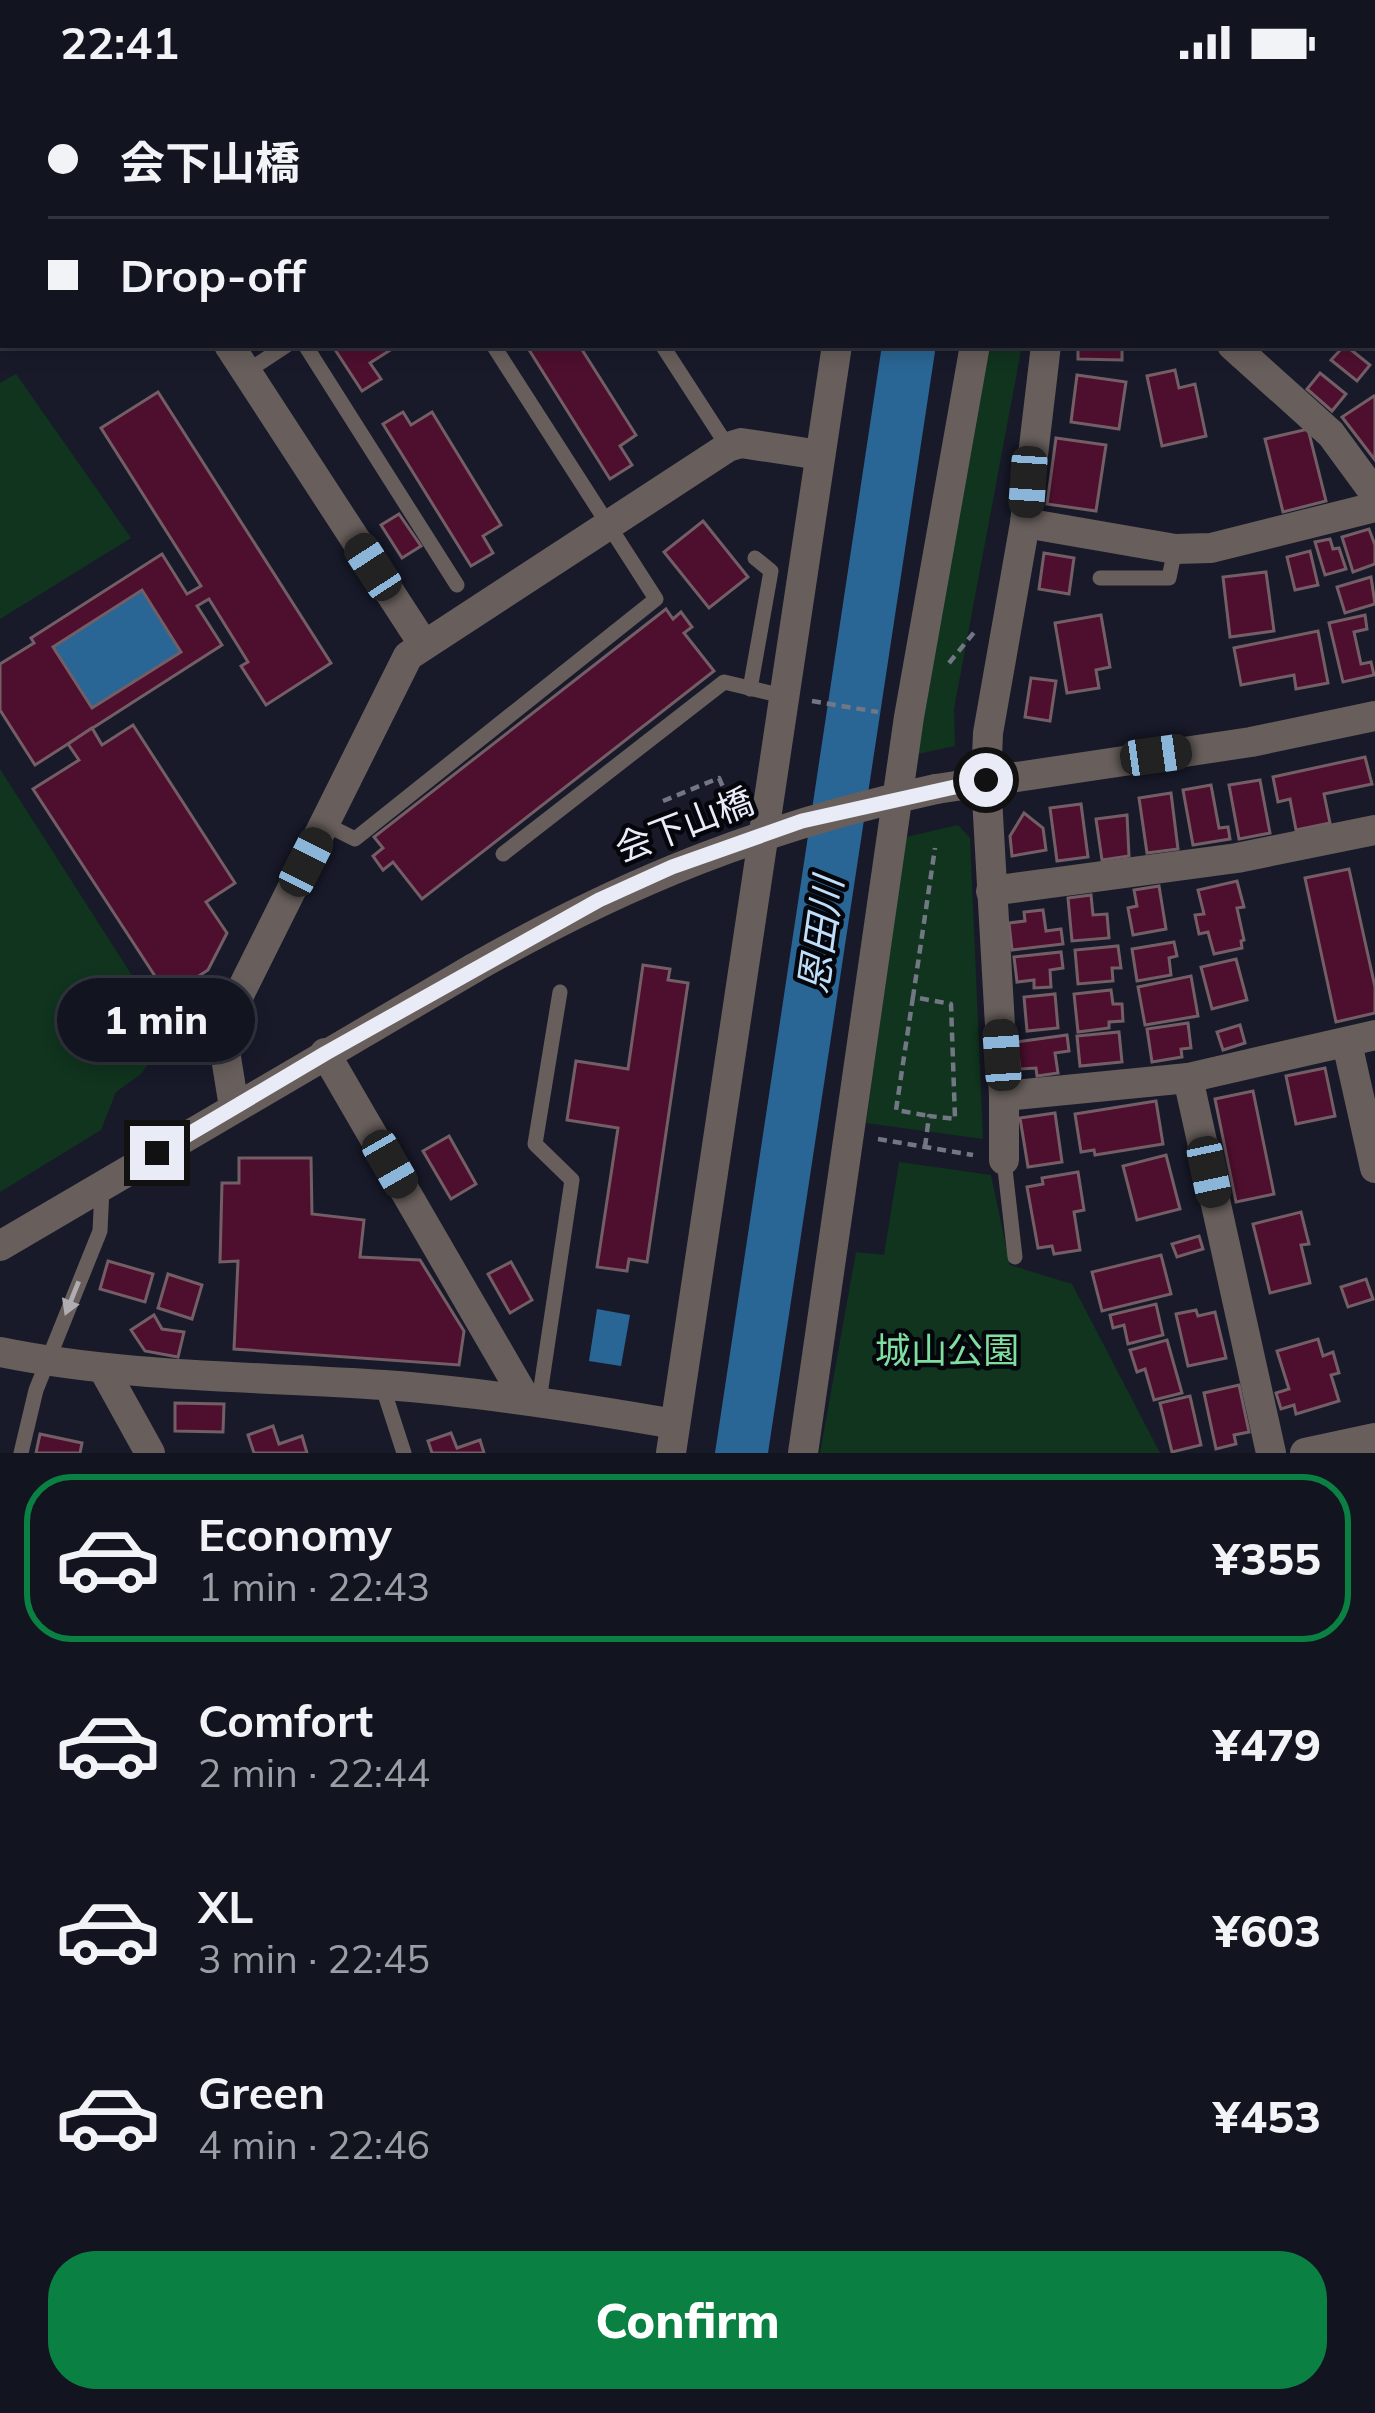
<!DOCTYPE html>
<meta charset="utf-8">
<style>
:root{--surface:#121420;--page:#1b1d29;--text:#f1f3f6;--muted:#9c9ea5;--line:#31333e;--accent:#0b8043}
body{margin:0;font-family:Mulish,"Noto Sans JP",sans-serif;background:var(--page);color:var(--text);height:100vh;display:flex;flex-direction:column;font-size:45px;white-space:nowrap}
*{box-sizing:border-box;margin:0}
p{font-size:39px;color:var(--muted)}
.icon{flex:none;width:66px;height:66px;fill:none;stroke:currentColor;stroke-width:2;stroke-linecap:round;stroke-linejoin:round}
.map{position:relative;height:1369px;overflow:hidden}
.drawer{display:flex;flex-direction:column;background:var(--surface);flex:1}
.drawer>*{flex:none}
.banner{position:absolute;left:0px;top:0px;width:1377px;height:264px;box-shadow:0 6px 18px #0003,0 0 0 3px var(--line);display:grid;align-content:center;height:264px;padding:0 48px;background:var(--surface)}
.end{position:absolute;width:54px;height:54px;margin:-27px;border:15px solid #e9ecf7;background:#111;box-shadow:0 0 0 6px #111}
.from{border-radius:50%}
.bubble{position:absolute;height:84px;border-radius:42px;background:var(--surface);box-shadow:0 6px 18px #0003,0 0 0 3px var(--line);font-size:39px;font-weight:800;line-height:84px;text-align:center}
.car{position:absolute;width:36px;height:72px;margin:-36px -18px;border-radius:15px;box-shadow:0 0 9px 3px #0007;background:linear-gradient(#222 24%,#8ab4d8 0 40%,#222 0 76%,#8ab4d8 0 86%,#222 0)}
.banner b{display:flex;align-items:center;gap:42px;height:114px;font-size:45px}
.banner b+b{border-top:3px solid var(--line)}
.banner i{width:30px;height:30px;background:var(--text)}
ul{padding:21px 0 0;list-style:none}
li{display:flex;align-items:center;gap:36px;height:168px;margin:0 24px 18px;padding:0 24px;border:6px solid transparent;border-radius:48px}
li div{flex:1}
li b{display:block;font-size:45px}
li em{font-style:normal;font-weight:800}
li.current{border-color:var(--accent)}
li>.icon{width:108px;height:108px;stroke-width:1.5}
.primary-button{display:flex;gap:24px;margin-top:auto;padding:24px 48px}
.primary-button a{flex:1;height:138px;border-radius:48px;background:var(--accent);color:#fff;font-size:48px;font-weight:800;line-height:138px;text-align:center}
.status{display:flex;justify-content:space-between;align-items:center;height:84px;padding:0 60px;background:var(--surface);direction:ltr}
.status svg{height:33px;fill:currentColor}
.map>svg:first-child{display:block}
.green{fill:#10341e}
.water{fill:#2a6695}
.building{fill:#4e0f2e;stroke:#735e65;stroke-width:3;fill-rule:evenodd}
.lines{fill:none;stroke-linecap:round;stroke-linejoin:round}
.path{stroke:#737684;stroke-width:4.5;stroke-dasharray:9 6;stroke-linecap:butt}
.service{stroke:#685f5c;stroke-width:15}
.minor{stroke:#685f5c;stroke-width:30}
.tertiary{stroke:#685f5c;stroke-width:30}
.tertiary-bridge{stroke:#685f5c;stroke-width:30}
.oneway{fill:#afadb1}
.route{stroke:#e9ecf7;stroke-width:15}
.labels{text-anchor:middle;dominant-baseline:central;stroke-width:9;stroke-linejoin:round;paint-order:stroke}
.street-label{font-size:36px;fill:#e9ecf7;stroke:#05060c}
.park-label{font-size:36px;fill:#7fdfa0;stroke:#05060c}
.water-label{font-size:39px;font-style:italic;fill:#bfdefa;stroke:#05060c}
</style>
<div class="status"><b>22:41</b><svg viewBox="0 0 49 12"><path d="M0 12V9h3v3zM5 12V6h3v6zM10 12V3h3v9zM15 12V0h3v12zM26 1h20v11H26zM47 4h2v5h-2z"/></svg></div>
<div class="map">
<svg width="1375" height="1369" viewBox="0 0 1375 1369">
<rect width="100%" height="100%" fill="#181a2a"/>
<g class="green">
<path d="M 986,261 L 1022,261 L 954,625 L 955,662 L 918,670 Z"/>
<path d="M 16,290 L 131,454 L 0,535 L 0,299 Z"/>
<path d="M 0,685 L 170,951 L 141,990 L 116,1008 L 101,1046 L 0,1108 Z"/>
<path d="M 958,741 L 970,754 L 983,1055 L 866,1039 L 906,753 Z"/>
<path d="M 899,1078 L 991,1091 L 1010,1181 L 1072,1200 L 1160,1369 L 820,1369 L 856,1168 L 884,1171 Z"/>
</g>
<g class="water">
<path d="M 882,261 L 936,261 L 768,1369 L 715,1369 Z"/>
<path d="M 142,506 L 181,568 L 92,624 L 53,563 Z"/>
<path d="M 597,1225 L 630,1231 L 621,1282 L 589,1277 Z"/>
</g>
<g class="building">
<path d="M 332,261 L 390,261 L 392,265 L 370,279 L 381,295 L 362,307 Z"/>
<path d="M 526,261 L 579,261 L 636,351 L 620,362 L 632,381 L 610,395 Z"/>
<path d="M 1078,261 L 1122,261 L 1122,276 L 1078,275 Z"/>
<path d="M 1345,261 L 1370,281 L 1357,297 L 1331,276 Z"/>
<path d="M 1175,286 L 1179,304 L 1195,300 L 1206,352 L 1162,362 L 1147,292 Z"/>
<path d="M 1320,289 L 1346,310 L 1332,327 L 1307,305 Z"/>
<path d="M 1077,291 L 1126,298 L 1119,345 L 1071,338 Z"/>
<path d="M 158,308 L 331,579 L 266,621 L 241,582 L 248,578 L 209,515 L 197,522 L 222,561 L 35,681 L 0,626 L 0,580 L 34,559 L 31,554 L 162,470 L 187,510 L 201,502 L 101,344 ZM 142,506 L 181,568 L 92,624 L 53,563 Z"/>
<path d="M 1374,312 L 1375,313 L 1375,376 L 1342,333 Z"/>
<path d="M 403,328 L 411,341 L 432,328 L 501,441 L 483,452 L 493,469 L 471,482 L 383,340 Z"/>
<path d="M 1308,345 L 1326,417 L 1283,428 L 1265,355 Z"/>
<path d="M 1056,354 L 1106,361 L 1096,427 L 1047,420 Z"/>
<path d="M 399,430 L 421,462 L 402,474 L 381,441 Z"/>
<path d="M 703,437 L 748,493 L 709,524 L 664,468 Z"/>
<path d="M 1369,445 L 1375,461 L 1375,480 L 1353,488 L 1342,453 Z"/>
<path d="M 1330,455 L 1333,465 L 1339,464 L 1346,485 L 1325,491 L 1315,458 Z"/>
<path d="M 1310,467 L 1318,501 L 1295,506 L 1287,473 Z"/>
<path d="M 1044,469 L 1074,474 L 1069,510 L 1039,505 Z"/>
<path d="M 1266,488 L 1274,547 L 1230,553 L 1223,493 Z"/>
<path d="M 1371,493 L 1375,520 L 1345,529 L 1337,503 Z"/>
<path d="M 666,525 L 673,535 L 681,528 L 692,543 L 684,549 L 714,587 L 422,815 L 393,778 L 383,786 L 373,772 L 383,764 L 374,753 Z"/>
<path d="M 1101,531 L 1110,583 L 1096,586 L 1099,604 L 1067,609 L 1055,539 Z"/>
<path d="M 1365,531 L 1367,545 L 1354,548 L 1361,580 L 1371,578 L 1374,591 L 1343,598 L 1329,539 Z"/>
<path d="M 1318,547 L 1328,599 L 1296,605 L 1294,591 L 1241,601 L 1234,564 Z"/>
<path d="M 1031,594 L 1056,597 L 1050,637 L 1025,633 Z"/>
<path d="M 133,641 L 235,799 L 206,818 L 227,849 L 208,886 L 168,912 L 33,705 L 79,676 L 68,660 L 92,644 L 102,661 Z"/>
<path d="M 1365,673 L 1372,700 L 1324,710 L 1330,739 L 1296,746 L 1290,715 L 1278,718 L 1273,693 Z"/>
<path d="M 1260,696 L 1270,749 L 1239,755 L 1229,701 Z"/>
<path d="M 1211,701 L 1219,744 L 1228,743 L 1230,755 L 1193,761 L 1183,706 Z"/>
<path d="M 1171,709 L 1178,765 L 1147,769 L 1139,714 Z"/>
<path d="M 1081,720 L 1088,773 L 1057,777 L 1050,724 Z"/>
<path d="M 1024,729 L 1043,744 L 1046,766 L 1012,772 L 1010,752 Z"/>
<path d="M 1127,731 L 1129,772 L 1102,776 L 1096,735 Z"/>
<path d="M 1349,785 L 1375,903 L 1375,929 L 1336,938 L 1305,794 Z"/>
<path d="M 1237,797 L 1244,823 L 1237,824 L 1244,856 L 1241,857 L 1242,864 L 1214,870 L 1208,848 L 1199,850 L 1195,831 L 1204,830 L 1198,806 Z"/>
<path d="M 1159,802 L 1166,845 L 1133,851 L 1128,824 L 1137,822 L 1134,806 Z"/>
<path d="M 1091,811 L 1093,831 L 1107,830 L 1109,854 L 1072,857 L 1068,814 Z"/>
<path d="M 1043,826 L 1046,847 L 1061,845 L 1063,860 L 1012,866 L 1009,839 L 1025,837 L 1024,828 Z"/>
<path d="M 1174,858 L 1177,872 L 1169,874 L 1171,891 L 1137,897 L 1132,865 Z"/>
<path d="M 1118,862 L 1121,884 L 1112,884 L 1113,897 L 1078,900 L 1075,866 Z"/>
<path d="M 1061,868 L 1063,884 L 1050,886 L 1051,903 L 1034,904 L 1034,896 L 1017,898 L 1014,873 Z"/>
<path d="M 1236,875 L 1247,916 L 1212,925 L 1201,883 Z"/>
<path d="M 643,881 L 670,885 L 668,896 L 688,899 L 647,1178 L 629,1175 L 627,1187 L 597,1183 L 618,1044 L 567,1036 L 576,977 L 628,985 Z"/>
<path d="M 1191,892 L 1198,932 L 1145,941 L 1138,903 Z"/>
<path d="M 1111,906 L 1113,920 L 1122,920 L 1123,937 L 1109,938 L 1109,944 L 1078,948 L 1074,910 Z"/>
<path d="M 1055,910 L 1058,944 L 1027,947 L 1024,913 Z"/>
<path d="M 1188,939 L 1191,964 L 1181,965 L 1182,973 L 1152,978 L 1147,945 Z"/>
<path d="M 1240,941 L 1245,959 L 1223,966 L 1217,948 Z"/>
<path d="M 1119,948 L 1122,978 L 1080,982 L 1077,952 Z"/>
<path d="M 1067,951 L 1069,967 L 1055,969 L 1058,989 L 1037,992 L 1036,984 L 1020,985 L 1016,958 Z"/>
<path d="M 1325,984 L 1335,1032 L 1296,1040 L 1286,992 Z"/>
<path d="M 1253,1007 L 1274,1110 L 1236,1118 L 1215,1015 Z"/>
<path d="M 1156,1017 L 1163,1060 L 1095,1071 L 1094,1066 L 1081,1068 L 1075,1030 Z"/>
<path d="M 1055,1029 L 1062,1078 L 1028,1083 L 1020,1034 Z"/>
<path d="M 449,1052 L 476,1100 L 451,1115 L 423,1067 Z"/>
<path d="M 1166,1071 L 1180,1125 L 1137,1136 L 1123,1082 Z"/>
<path d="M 239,1074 L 311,1074 L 312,1130 L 364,1136 L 360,1173 L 420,1176 L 464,1247 L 459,1281 L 234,1265 L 238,1177 L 220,1178 L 222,1099 L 239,1099 Z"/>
<path d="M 1078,1088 L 1084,1126 L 1074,1128 L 1080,1166 L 1054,1170 L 1052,1162 L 1038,1164 L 1027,1103 L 1043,1100 L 1042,1094 Z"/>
<path d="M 1301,1128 L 1309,1160 L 1301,1161 L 1310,1199 L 1270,1209 L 1253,1140 Z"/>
<path d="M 1199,1152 L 1203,1165 L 1177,1173 L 1172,1160 Z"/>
<path d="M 1161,1171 L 1171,1210 L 1102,1227 L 1092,1188 Z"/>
<path d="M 108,1177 L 153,1190 L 145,1218 L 100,1205 Z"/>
<path d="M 511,1178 L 532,1216 L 510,1229 L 488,1190 Z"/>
<path d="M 168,1190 L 202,1201 L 192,1235 L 158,1224 Z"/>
<path d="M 1366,1195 L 1373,1215 L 1348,1223 L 1341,1203 Z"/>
<path d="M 1156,1220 L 1163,1251 L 1128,1260 L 1124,1241 L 1113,1244 L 1110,1231 Z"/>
<path d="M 1196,1226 L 1198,1232 L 1215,1228 L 1226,1274 L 1188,1282 L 1176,1230 Z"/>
<path d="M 154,1231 L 162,1245 L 184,1248 L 178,1273 L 145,1267 L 131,1246 Z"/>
<path d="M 1318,1255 L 1323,1272 L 1333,1268 L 1339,1289 L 1331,1291 L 1339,1317 L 1296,1330 L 1294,1321 L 1281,1325 L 1276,1309 L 1289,1305 L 1277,1267 Z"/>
<path d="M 1167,1256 L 1182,1309 L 1154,1316 L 1145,1285 L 1137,1288 L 1130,1266 Z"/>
<path d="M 1239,1301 L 1249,1348 L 1234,1351 L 1236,1360 L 1216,1365 L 1204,1309 Z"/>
<path d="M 1190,1312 L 1201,1361 L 1172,1368 L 1160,1319 Z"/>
<path d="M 175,1319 L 224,1320 L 223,1348 L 175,1347 Z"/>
<path d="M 273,1342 L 279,1360 L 302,1352 L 307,1369 L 254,1369 L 248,1351 Z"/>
<path d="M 451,1349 L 457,1364 L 480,1356 L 484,1369 L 432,1369 L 428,1357 Z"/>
<path d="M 40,1350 L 82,1359 L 80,1369 L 36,1369 Z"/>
</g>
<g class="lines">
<g class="path">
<path d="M 0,176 L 3,172"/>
<path d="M 949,579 L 976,546"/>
<path d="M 812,617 L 878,628"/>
<path d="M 663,717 L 719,694 L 733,726"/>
<path d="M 913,913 L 896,1026 L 929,1032"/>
<path d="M 878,1055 L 973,1071"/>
<path d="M 925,1063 L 929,1032 L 955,1035 L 951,920 L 913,913 L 935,764"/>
</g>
<g class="service">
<path d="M 492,0 L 494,3"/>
<path d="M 305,261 L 457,501"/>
<path d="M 662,261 L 728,363"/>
<path d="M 246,288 L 287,261"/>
<path d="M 1100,494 L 1169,494 L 1175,465"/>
<path d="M 750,605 L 771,487 L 755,474"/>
<path d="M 325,740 L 355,755 L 656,515 L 493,261"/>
<path d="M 503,770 L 724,598 L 783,612"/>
<path d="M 1004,1076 L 1015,1173"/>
<path d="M 382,1301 L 404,1369"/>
<path d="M 539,1317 L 572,1096 L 535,1060 L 560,908"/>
<path d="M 21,1369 L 36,1306 L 100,1147 L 102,1105"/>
</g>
<g class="minor">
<path d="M 41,0 L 48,3"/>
<path d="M 1260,0 L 1280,3"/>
<path d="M 1015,3 L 1015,0"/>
<path d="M 1084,3 L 1084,0"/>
<path d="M 1212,3 L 1212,0"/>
<path d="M 1340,3 L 1345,0"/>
<path d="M 1374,148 L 1375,150"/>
<path d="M 1232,261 L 1331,350 L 1375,410"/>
<path d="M 1025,439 L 1175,465 L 1211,464 L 1375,423"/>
<path d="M 991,807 L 1237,774 L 1375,746"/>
<path d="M 1347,959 L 1375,1084"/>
<path d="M 325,969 L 525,1314"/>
<path d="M 1188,994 L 1271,1369"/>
<path d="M 1004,1012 L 1188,994 L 1375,951"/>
<path d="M 1004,1076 L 1004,1012 L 986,696 L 988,649 L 1025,439 L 1046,261"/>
<path d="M 0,1268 C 127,1294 255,1292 384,1301 C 482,1308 578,1323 675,1340"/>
<path d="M 803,1369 L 909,633 L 975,261"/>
<path d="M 1305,1369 L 1375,1354"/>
</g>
<g class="tertiary">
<path d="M 118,3 L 120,0"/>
<path d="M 876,3 L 877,0"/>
<path d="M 229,261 L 424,561"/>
<path d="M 936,705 L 1251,658 L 1375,632"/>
<path d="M 234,1023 L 224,961 L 230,929 L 408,572 L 728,363 L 741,359 L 820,371"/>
<path d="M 0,1162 L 474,884"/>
<path d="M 104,1286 L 150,1369"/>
<path d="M 671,1369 L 837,261"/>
</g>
<path class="tertiary-bridge" d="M 474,884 C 627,797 764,742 936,705"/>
</g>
<defs><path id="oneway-solid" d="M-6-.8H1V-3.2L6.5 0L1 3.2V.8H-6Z" transform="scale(3)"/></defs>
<use class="oneway" href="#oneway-solid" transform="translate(72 1214) rotate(112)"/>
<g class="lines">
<path class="route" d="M 157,1069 L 326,969 L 599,816 L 672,783 L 802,737 L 986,696"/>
</g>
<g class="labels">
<g class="street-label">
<text transform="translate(684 740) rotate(-21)">会下山橋</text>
</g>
<g class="park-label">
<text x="947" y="1265">城山公園</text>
</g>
<g class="water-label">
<text transform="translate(820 851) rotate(-82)">恩田川</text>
</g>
</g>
</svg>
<i class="end from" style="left:986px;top:696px"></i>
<i class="end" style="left:157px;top:1069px"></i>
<div class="bubble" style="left:57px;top:894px;width:198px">1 min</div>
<i class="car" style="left:1028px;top:398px;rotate:184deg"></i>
<i class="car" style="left:373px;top:483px;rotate:327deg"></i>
<i class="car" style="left:1156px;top:671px;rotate:82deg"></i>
<i class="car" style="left:306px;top:778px;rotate:27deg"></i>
<i class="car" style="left:1002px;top:971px;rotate:356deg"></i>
<i class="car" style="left:390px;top:1080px;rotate:150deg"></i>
<i class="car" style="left:1209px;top:1088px;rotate:168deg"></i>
<div class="banner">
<b><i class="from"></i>会下山橋</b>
<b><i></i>Drop-off</b>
</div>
</div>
<section class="drawer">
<ul>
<li class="current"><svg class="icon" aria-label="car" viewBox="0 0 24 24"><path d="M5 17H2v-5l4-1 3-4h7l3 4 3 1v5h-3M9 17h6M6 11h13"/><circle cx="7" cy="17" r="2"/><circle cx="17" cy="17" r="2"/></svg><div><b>Economy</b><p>1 min · 22:43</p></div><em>¥355</em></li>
<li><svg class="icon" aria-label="car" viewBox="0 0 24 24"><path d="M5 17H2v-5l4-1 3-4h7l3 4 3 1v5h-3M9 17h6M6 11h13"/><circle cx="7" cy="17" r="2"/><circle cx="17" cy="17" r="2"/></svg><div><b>Comfort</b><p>2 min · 22:44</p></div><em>¥479</em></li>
<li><svg class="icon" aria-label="car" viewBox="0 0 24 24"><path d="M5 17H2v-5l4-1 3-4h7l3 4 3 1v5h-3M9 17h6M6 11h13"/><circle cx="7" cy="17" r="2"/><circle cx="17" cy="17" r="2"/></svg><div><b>XL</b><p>3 min · 22:45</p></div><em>¥603</em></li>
<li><svg class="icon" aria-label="car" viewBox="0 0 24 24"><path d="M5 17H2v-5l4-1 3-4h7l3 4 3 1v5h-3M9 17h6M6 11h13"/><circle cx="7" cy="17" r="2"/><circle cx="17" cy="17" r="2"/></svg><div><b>Green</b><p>4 min · 22:46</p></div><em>¥453</em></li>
</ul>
<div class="primary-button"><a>Confirm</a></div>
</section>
